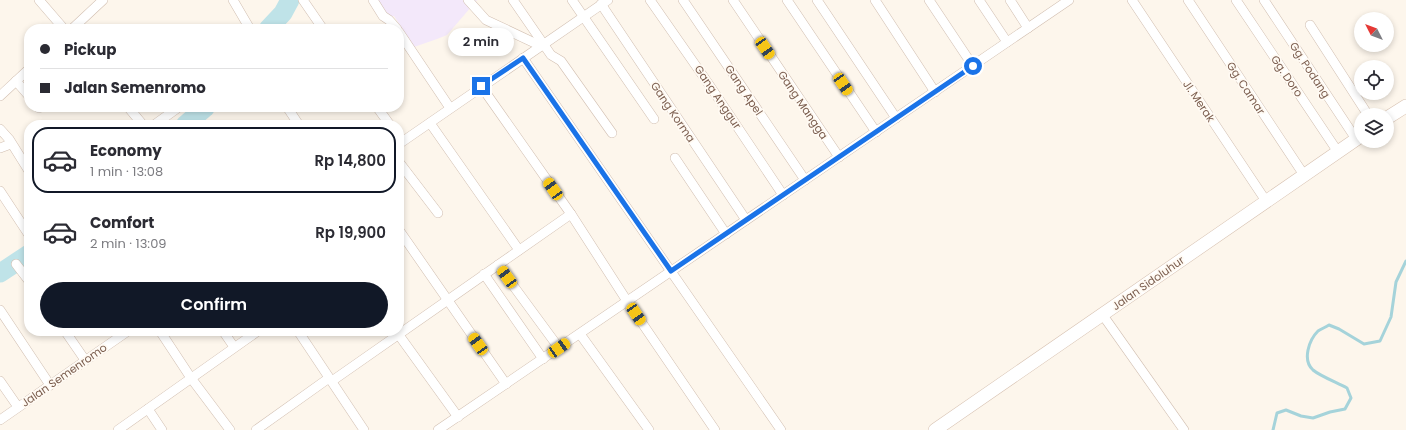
<!DOCTYPE html>
<meta charset="utf-8">
<style>
:root{--surface:#fff;--page:#f7f7f7;--text:#2b2b33;--muted:#7c7c81;--line:#e1e1e2;--accent:#111827}
body{margin:0;font-family:Poppins,sans-serif;background:var(--page);color:var(--text);height:100vh;display:flex;flex-direction:column;font-size:15px;white-space:nowrap}
*{box-sizing:border-box;margin:0}
p{font-size:13px;color:var(--muted)}
.icon{flex:none;width:22px;height:22px;fill:none;stroke:currentColor;stroke-width:2;stroke-linecap:round;stroke-linejoin:round}
.map{position:relative;flex:1;overflow:hidden}
.panel{position:absolute;left:24px;top:120px;width:380px;height:216px;display:flex;flex-direction:column;background:var(--surface);border-radius:16px;box-shadow:0 2px 6px #0003}
.panel>*{flex:none}
.top-card{position:absolute;left:24px;top:24px;width:380px;height:88px;border-radius:16px;box-shadow:0 2px 6px #0003;display:grid;align-content:center;height:88px;padding:0 16px;background:var(--surface)}
.needle{width:26px;rotate:312deg}
.controls{position:absolute;left:1354px;top:12px;display:grid;gap:8px}
.controls a{display:grid;place-items:center;width:40px;height:40px;border-radius:50%;background:var(--surface);box-shadow:0 2px 6px #0003;font-size:20px}
.end{position:absolute;width:18px;height:18px;margin:-9px;border:5px solid #1a73e8;background:#fff;box-shadow:0 0 0 2px #fff}
.from{border-radius:50%}
.bubble{position:absolute;height:28px;border-radius:14px;background:var(--surface);box-shadow:0 2px 6px #0003;font-size:13px;font-weight:600;line-height:28px;text-align:center}
.car{position:absolute;width:12px;height:24px;margin:-12px -6px;border-radius:5px;box-shadow:0 0 3px 1px #0007;background:linear-gradient(#f5c518 24%,#345 0 40%,#f5c518 0 76%,#345 0 86%,#f5c518 0)}
.top-card b{display:flex;align-items:center;gap:14px;height:38px;font-size:15px}
.top-card b+b{border-top:1px solid var(--line)}
.top-card i{width:10px;height:10px;background:var(--text)}
ul{padding:7px 0 0;list-style:none}
li{display:flex;align-items:center;gap:12px;height:66px;margin:0 8px 6px;padding:0 8px;border:2px solid transparent;border-radius:16px}
li div{flex:1}
li b{display:block;font-size:15px}
li em{font-style:normal;font-weight:600}
li.current{border-color:var(--accent)}
li>.icon{width:36px;height:36px;stroke-width:1.5}
.button{display:flex;gap:8px;margin-top:auto;padding:8px 16px}
.button a{flex:1;height:46px;border-radius:24px;background:var(--accent);color:#fff;font-size:16px;font-weight:600;line-height:46px;text-align:center}
.map>svg:first-child{display:block}
.education{fill:#f3e8fa}
.lines{fill:none;stroke-linecap:round;stroke-linejoin:round}
.stream{stroke:#a5d3da;stroke-width:3}
.river{stroke:#bfe3e8;stroke-width:19}
.minor-casing{stroke:#d1beb0;stroke-width:10}
.secondary-casing{stroke:#d6c0b0;stroke-width:14}
.minor{stroke:#fff;stroke-width:9}
.secondary{stroke:#fff;stroke-width:13}
.route{stroke:#1a73e8;stroke-width:5}
.labels{text-anchor:middle;dominant-baseline:central;stroke-width:3.5;stroke-linejoin:round;paint-order:stroke}
.street-label{font-size:11px;fill:#7a5c4d;stroke:#fffaf3}
</style>
<div class="map">
<svg width="1406" height="430" viewBox="0 0 1406 430">
<rect width="100%" height="100%" fill="#fdf6ec"/>
<path class="education" d="M 376,0 L 477,0 L 447,35 L 437,39 L 414,47 L 394,16 L 387,18 Z"/>
<g class="lines">
<path class="stream" d="M 1273,430 L 1277,413 L 1286,410 L 1301,416 L 1313,418 L 1330,412 L 1345,409 L 1351,398 L 1347,388 C 1338,383 1320,376 1313,370 C 1302,360 1309,340 1318,331 C 1321,329 1326,327 1329,325 L 1339,329 L 1364,344 L 1380,341 L 1391,317 L 1396,282 L 1406,261"/>
<g class="river">
<path d="M 268,29 L 283,13 L 290,0"/>
<path d="M 185,125 L 206,107"/>
<path d="M 0,273 L 29,254"/>
</g>
<defs>
<g id="minor">
<path d="M 39,0 L 64,29"/>
<path d="M 233,0 L 250,29"/>
<path d="M 303,0 L 323,29"/>
<path d="M 373,0 L 383,16 L 389,20 L 397,29"/>
<path d="M 468,0 L 486,20 L 541,46"/>
<path d="M 513,0 L 551,55 L 561,61 L 612,133"/>
<path d="M 572,0 L 654,119"/>
<path d="M 650,0 L 710,86 L 783,195"/>
<path d="M 683,0 L 805,180"/>
<path d="M 733,0 L 839,157"/>
<path d="M 787,0 L 876,132"/>
<path d="M 817,0 L 896,118"/>
<path d="M 875,0 L 935,92"/>
<path d="M 929,0 L 973,66"/>
<path d="M 979,0 L 1007,42"/>
<path d="M 1010,0 L 1028,28"/>
<path d="M 1132,0 L 1266,201"/>
<path d="M 1188,0 L 1304,175"/>
<path d="M 1236,0 L 1338,152"/>
<path d="M 1264,0 L 1356,139"/>
<path d="M 601,4 L 746,220"/>
<path d="M 1310,25 L 1368,115"/>
<path d="M 72,29 L 103,0"/>
<path d="M 399,32 L 450,108"/>
<path d="M 523,58 L 781,430"/>
<path d="M 16,81 L 29,96"/>
<path d="M 481,86 L 571,214 L 627,301 L 715,430"/>
<path d="M 0,96 L 29,69"/>
<path d="M 38,107 L 39,108"/>
<path d="M 128,107 L 143,125"/>
<path d="M 287,107 L 299,125"/>
<path d="M 377,107 L 390,125"/>
<path d="M 430,123 L 519,250"/>
<path d="M 154,125 L 179,107"/>
<path d="M 0,129 L 9,139 L 29,171"/>
<path d="M 399,144 L 608,0"/>
<path d="M 0,148 L 8,145 L 9,142"/>
<path d="M 675,158 L 726,234"/>
<path d="M 399,162 L 438,213"/>
<path d="M 0,191 L 29,235"/>
<path d="M 399,230 L 506,384"/>
<path d="M 16,264 L 29,281"/>
<path d="M 498,265 L 559,348"/>
<path d="M 484,274 L 543,359"/>
<path d="M 0,310 L 50,385"/>
<path d="M 1102,314 L 1184,430"/>
<path d="M 65,331 L 85,360"/>
<path d="M 160,331 L 191,378 L 230,430"/>
<path d="M 223,331 L 234,347"/>
<path d="M 298,331 L 364,430"/>
<path d="M 396,331 L 458,417"/>
<path d="M 580,334 L 649,430"/>
<path d="M 0,381 L 18,407"/>
<path d="M 332,381 L 571,214"/>
<path d="M 148,409 L 162,430"/>
<path d="M 0,420 L 128,331"/>
<path d="M 118,430 L 258,331"/>
<path d="M 256,430 L 329,378"/>
<path d="M 438,430 L 1069,0"/>
</g>
<g id="secondary">
<path d="M 1387,118 L 1406,106"/>
<path d="M 935,430 L 1361,136"/>
</g>
</defs>
<use href="#minor" class="minor-casing"/>
<use href="#secondary" class="secondary-casing"/>
<use href="#minor" class="minor"/>
<use href="#secondary" class="secondary"/>
</g>
<g class="lines">
<path class="route" d="M 481,86 L 523,58 L 671,271 L 973,66"/>
</g>
<g class="labels">
<g class="street-label">
<text transform="translate(1310 70) rotate(57)">Gg. Podang</text>
<text transform="translate(1287 76) rotate(56)">Gg. Doro</text>
<text transform="translate(1246 88) rotate(57)">Gg. Camar</text>
<text transform="translate(744 90) rotate(56)">Gang Apel</text>
<text transform="translate(718 97) rotate(56)">Gang Anggur</text>
<text transform="translate(1199 101) rotate(56)">Jl. Merak</text>
<text transform="translate(803 105) rotate(56)">Gang Mangga</text>
<text transform="translate(673 112) rotate(56)">Gang Korma</text>
<text transform="translate(1148 283) rotate(-35)">Jalan Sidoluhur</text>
<text transform="translate(64 375) rotate(-35)">Jalan Semenromo</text>
</g>
</g>
</svg>
<div class="controls">
<a><svg class="needle" viewBox="-14 -14 28 28"><path d="M0-13l5 13h-10z" fill="#e53935"/><path d="M0 13l5-13h-10z" fill="#7c7c81"/></svg></a>
<a><svg class="icon" aria-label="locate" viewBox="0 0 24 24"><circle cx="12" cy="12" r="6"/><path d="M12 2v4M12 18v4M2 12h4M18 12h4"/></svg></a>
<a><svg class="icon" aria-label="layers" viewBox="0 0 24 24"><path d="M12 4l9 5-9 5-9-5zM3 14l9 5 9-5"/></svg></a>
</div>
<i class="end from" style="left:973px;top:66px"></i>
<i class="end" style="left:481px;top:86px"></i>
<div class="bubble" style="left:448px;top:28px;width:66px">2 min</div>
<i class="car" style="left:765px;top:48px;rotate:146deg"></i>
<i class="car" style="left:843px;top:84px;rotate:146deg"></i>
<i class="car" style="left:553px;top:189px;rotate:325deg"></i>
<i class="car" style="left:507px;top:277px;rotate:324deg"></i>
<i class="car" style="left:636px;top:314px;rotate:146deg"></i>
<i class="car" style="left:478px;top:344px;rotate:325deg"></i>
<i class="car" style="left:559px;top:348px;rotate:56deg"></i>
<div class="top-card">
<b><i class="from"></i>Pickup</b>
<b><i></i>Jalan Semenromo</b>
</div>
<section class="panel">
<ul>
<li class="current"><svg class="icon" aria-label="car" viewBox="0 0 24 24"><path d="M5 17H2v-5l4-1 3-4h7l3 4 3 1v5h-3M9 17h6M6 11h13"/><circle cx="7" cy="17" r="2"/><circle cx="17" cy="17" r="2"/></svg><div><b>Economy</b><p>1 min · 13:08</p></div><em>Rp 14,800</em></li>
<li><svg class="icon" aria-label="car" viewBox="0 0 24 24"><path d="M5 17H2v-5l4-1 3-4h7l3 4 3 1v5h-3M9 17h6M6 11h13"/><circle cx="7" cy="17" r="2"/><circle cx="17" cy="17" r="2"/></svg><div><b>Comfort</b><p>2 min · 13:09</p></div><em>Rp 19,900</em></li>
</ul>
<div class="button"><a>Confirm</a></div>
</section>
</div>
